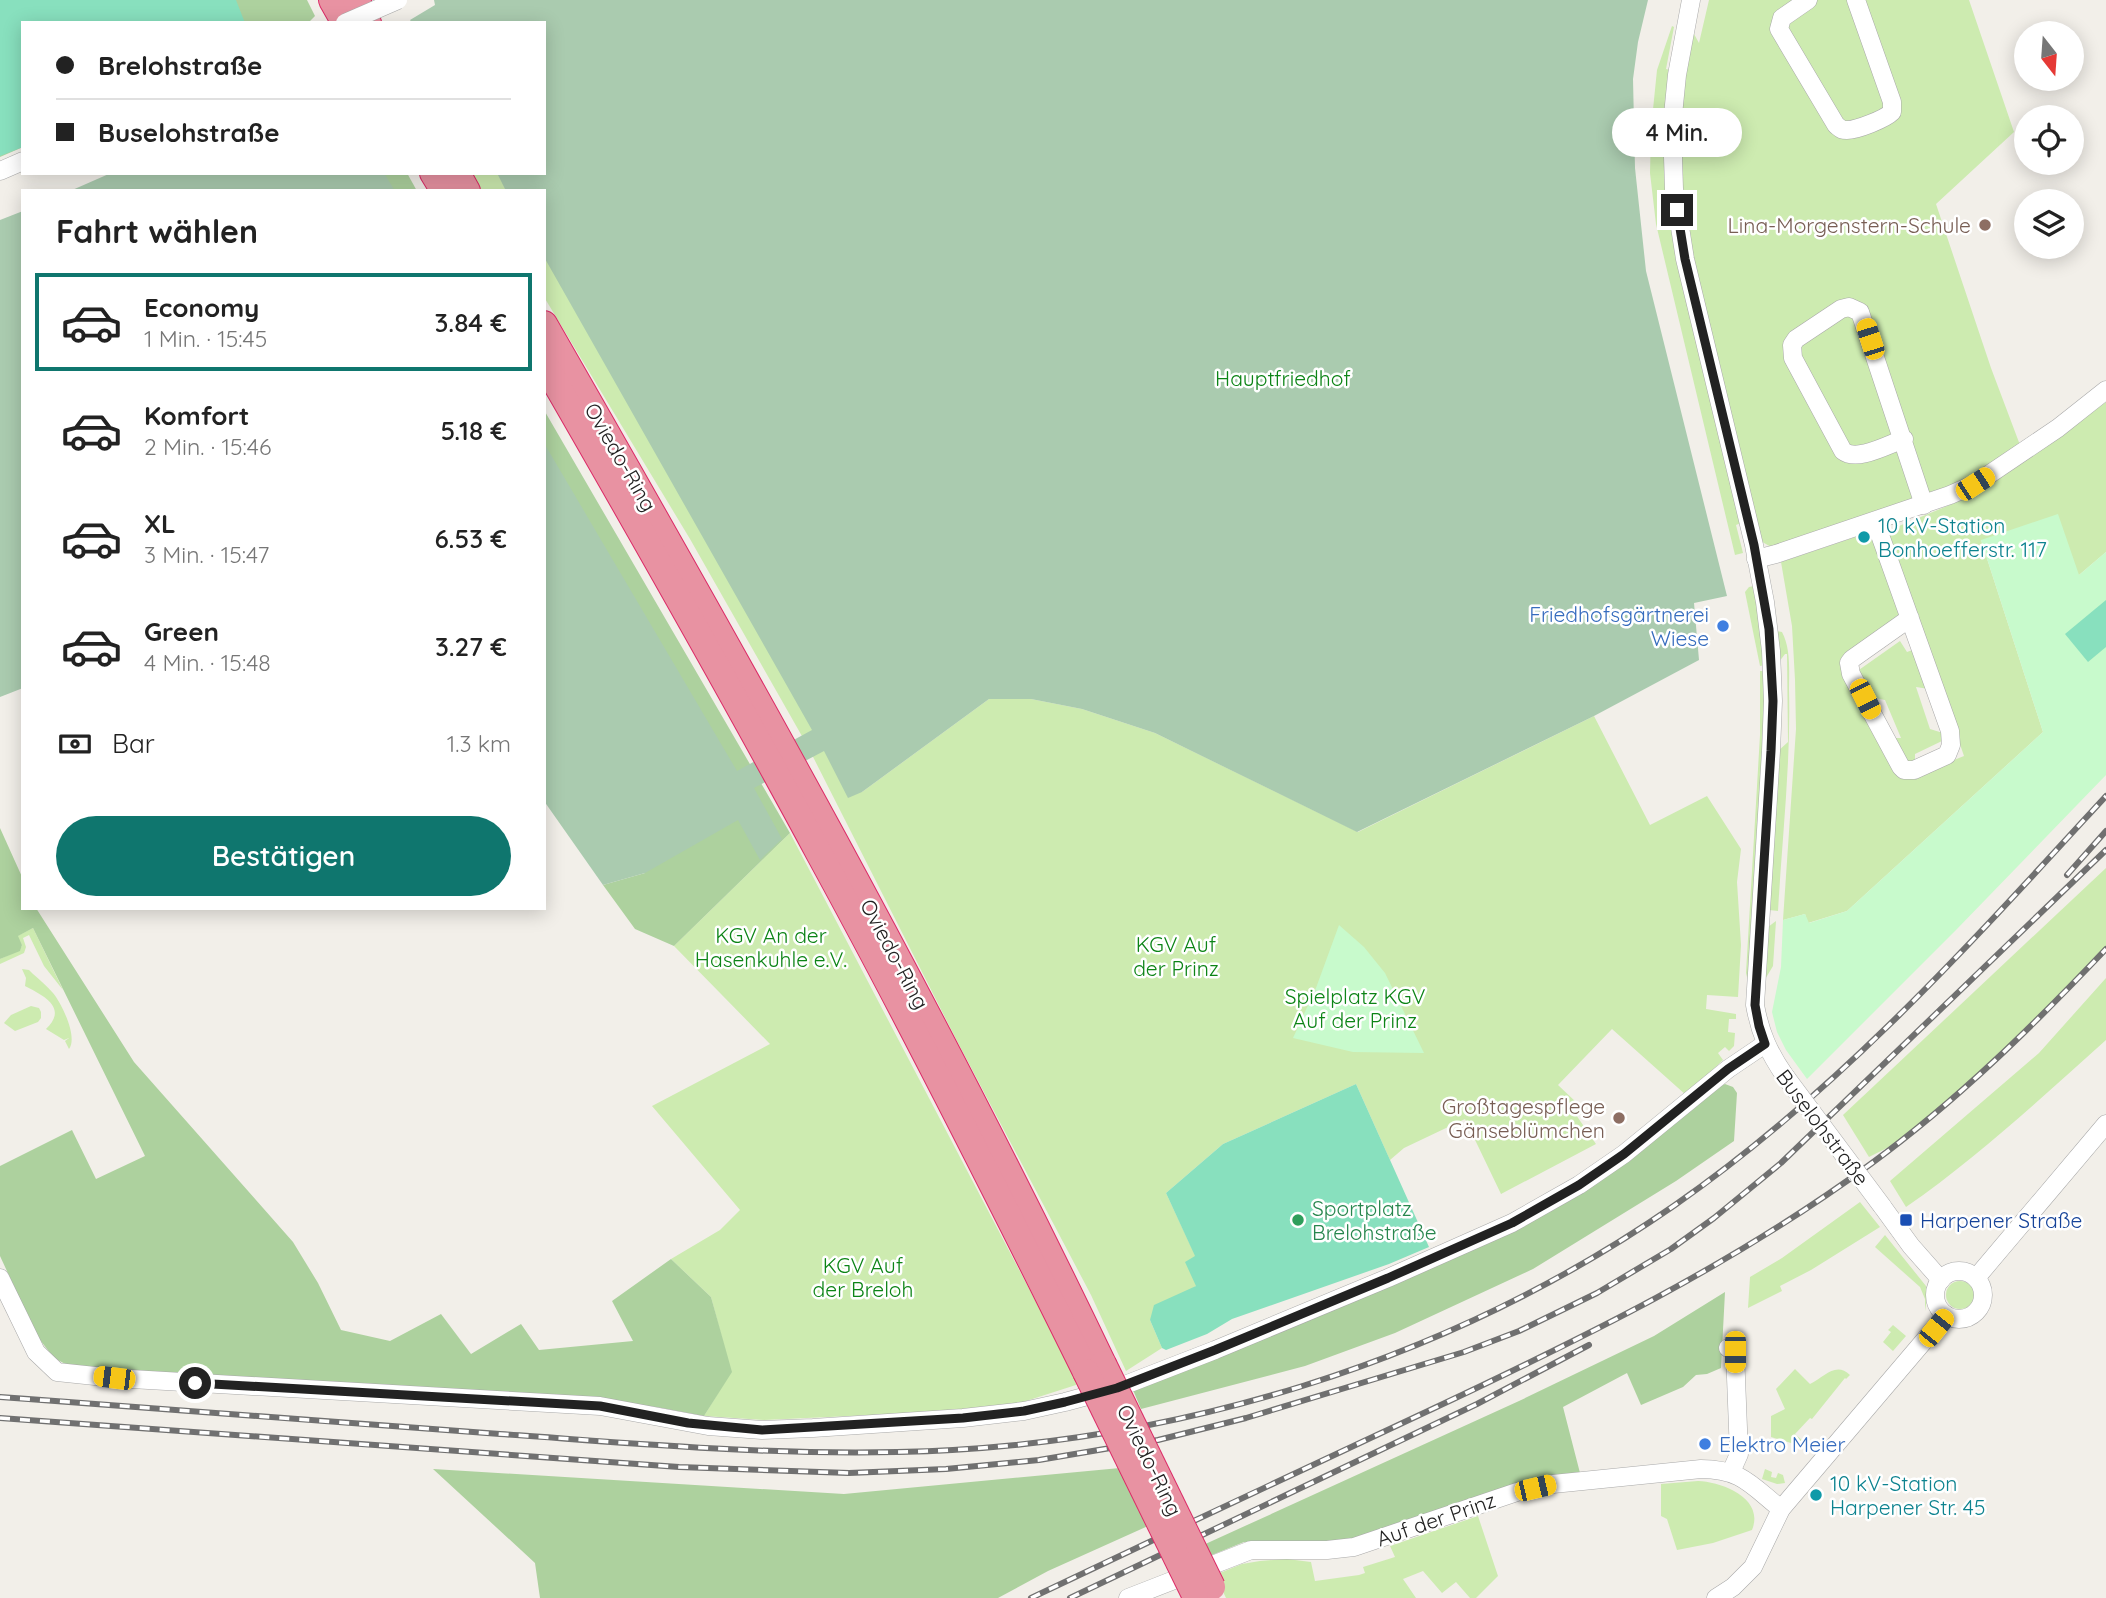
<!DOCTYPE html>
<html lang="de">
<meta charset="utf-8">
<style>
:root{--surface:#fff;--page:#f2f2f2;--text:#222;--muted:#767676;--line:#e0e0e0;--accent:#0f766e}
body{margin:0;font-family:Quicksand,sans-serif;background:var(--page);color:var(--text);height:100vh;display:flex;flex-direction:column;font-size:26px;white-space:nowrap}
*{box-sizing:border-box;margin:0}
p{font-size:23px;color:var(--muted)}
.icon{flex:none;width:38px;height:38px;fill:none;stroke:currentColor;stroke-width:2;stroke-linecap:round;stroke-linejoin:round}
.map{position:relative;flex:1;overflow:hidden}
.details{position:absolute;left:21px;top:189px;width:525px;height:721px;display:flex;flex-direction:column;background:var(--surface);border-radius:0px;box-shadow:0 4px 18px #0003}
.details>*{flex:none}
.banner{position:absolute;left:21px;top:21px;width:525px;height:154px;border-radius:0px;box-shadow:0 4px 18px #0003;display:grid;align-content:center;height:154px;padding:0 35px;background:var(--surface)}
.needle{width:46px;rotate:163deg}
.buttons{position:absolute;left:2014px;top:21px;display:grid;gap:14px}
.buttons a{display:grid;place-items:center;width:70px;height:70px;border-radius:50%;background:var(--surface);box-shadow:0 4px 18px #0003;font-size:35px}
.end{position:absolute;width:32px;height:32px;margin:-16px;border:9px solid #222;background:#fff;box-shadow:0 0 0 4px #fff}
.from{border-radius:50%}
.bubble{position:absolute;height:49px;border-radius:24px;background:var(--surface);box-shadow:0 4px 18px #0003;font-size:23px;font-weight:600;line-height:49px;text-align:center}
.car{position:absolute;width:21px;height:42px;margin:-21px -10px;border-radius:9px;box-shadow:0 0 5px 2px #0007;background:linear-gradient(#f5c518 24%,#345 0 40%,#f5c518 0 76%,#345 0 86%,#f5c518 0)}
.banner b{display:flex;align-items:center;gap:24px;height:66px;font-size:26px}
.banner b+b{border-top:2px solid var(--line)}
.banner i{width:18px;height:18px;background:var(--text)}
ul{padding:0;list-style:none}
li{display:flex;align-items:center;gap:21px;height:98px;margin:0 14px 10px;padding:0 21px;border:4px solid transparent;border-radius:0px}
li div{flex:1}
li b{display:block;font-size:26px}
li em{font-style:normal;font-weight:600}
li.active{border-color:var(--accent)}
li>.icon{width:63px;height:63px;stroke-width:1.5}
h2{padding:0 35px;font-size:32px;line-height:84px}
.pay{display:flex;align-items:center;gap:18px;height:77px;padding:0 35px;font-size:26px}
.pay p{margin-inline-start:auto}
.primary-button{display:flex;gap:14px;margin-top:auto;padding:14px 35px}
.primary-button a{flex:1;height:80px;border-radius:42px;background:var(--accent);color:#fff;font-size:28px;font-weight:600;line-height:80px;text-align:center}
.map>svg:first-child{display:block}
.grass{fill:#cdebb0}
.forest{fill:#add19e}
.cemetery{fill:#aacbaf}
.park{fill:#c8facc}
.pitch{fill:#88e0be}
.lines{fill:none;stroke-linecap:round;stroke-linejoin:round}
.minor-casing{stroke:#a9a9a9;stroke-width:19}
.highway-casing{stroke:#dc2a67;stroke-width:28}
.minor{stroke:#fff;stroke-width:18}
.highway{stroke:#e892a2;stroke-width:26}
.rail-casing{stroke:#707070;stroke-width:6}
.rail{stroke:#fff;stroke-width:3.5;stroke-dasharray:10;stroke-linecap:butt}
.minor-bridge-casing{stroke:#a9a9a9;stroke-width:19;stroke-linecap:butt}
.highway-bridge-casing{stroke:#dc2a67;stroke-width:28;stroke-linecap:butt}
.minor-bridge{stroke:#fff;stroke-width:18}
.highway-bridge{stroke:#e892a2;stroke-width:26}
.route{stroke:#222;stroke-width:9}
.education-dot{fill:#8d6e63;stroke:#fff;stroke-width:2.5}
.culture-dot{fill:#0f9aa8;stroke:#fff;stroke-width:2.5}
.shop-dot{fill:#3f7fe0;stroke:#fff;stroke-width:2.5}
.leisure-dot{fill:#2e9e5b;stroke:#fff;stroke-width:2.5}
.transit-dot{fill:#1a4fb4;stroke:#fff;stroke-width:2.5}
.labels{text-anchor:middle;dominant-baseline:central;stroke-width:5;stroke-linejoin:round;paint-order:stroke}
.education-label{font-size:21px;fill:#785e54;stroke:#fff;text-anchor:end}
.park-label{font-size:21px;fill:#0c8416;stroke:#fff}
.street-label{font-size:21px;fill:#222;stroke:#fff}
.culture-label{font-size:21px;fill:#0d838f;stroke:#fff;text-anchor:start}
.shop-label{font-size:21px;fill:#366cbe;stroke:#fff;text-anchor:end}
.leisure-label{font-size:21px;fill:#27864d;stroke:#fff;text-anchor:start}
.transit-label{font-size:21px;fill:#164399;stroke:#fff;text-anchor:start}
</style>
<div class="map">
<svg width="2106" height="1598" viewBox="0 0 2106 1598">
<rect width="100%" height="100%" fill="#f2efe9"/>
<g class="grass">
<path d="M 1709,0 L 1969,0 L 2014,132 L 1936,204 L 1991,368 L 2020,445 L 1964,481 L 1771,547 L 1759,540 L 1686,227 L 1679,170 L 1679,128 L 1691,34 L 1694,34 L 1699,43 Z"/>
<path d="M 1672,26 L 1674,27 L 1666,69 L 1670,70 L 1665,128 L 1741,523 L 1736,525 L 1743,553 L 1735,555 L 1656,224 L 1650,173 L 1651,129 L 1657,70 Z"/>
<path d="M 472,173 L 520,173 L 529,191 L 482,191 Z"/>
<path d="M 544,220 L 862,792 L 989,699 L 1031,699 L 1082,709 L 1155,733 L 1358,832 L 1594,716 L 1650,825 L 1707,796 L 1741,849 L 1737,882 L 1741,945 L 1738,997 L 1707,995 L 1706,1009 L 1736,1014 L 1736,1019 L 1729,1019 L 1728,1032 L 1735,1033 L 1734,1046 L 1729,1051 L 1725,1047 L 1718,1053 L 1723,1060 L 1686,1095 L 1612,1029 L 1558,1085 L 1577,1103 L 1572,1109 L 1596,1144 L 1501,1194 L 1465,1119 L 1404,1148 L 1390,1160 L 1356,1084 L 1223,1144 L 1166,1193 L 1196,1257 L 1196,1286 L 1150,1320 L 1162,1348 L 1126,1371 L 1091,1295 L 957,1041 L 807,745 L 690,539 L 544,297 Z"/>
<path d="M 2106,402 L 2106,552 L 2079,575 L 1981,540 L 2043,732 L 1847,911 L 1808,923 L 1805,914 L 1783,920 L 1796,729 L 1795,680 L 1792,626 L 1781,562 L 1873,531 L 1901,613 L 1848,655 L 1914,776 L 1964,756 L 1887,531 L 1976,494 L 2036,454 Z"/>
<path d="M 1754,586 L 1765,665 L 1760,666 L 1745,592 L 1749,587 Z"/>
<path d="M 1776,631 L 1782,632 C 1791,649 1789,671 1789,690 C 1791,763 1782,838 1778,911 L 1769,910 L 1778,751 L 1788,742 L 1787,654 L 1785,654 L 1779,662 Z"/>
<path d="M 1900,641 L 1907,652 L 1915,649 L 1929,689 L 1916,687 L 1930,729 L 1943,733 L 1942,741 L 1915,754 L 1915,766 L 1907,764 L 1891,738 L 1901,738 L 1885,700 L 1870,697 L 1856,672 Z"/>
<path d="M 1760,671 L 1765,671 L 1766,720 L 1748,981 L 1746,973 L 1760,735 Z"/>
<path d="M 790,833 L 1079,1384 L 1001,1409 L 764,1420 L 704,1416 L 731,1372 L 711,1297 L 671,1259 L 720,1230 L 740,1210 L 652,1106 L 770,1044 L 674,946 Z"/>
<path d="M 2106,868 L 2106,949 L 2044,1015 L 1971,1083 L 1899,1142 L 1869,1157 L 1843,1115 Z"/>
<path d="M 1776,921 L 1773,966 L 1764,981 L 1768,927 Z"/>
<path d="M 33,928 L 63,990 L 44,966 L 29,935 L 23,938 L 26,947 L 24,953 L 0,964 L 0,959 L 20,950 L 22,945 L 17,936 Z"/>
<path d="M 22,969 L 29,970 L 33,974 C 40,980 47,986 53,993 C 62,1004 78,1037 69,1049 L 65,1041 L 69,1038 L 64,1040 L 46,1029 C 69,1007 42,995 25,986 L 26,978 Z"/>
<path d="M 2106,978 L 2106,1040 C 2041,1098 1978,1157 1906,1207 L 1890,1181 L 2039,1053 Z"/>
<path d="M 31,1006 L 39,1008 L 41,1012 L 41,1018 L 38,1022 L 15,1031 L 4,1023 L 11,1015 Z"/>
<path d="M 1860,1202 L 1880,1227 L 1811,1270 L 1780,1286 L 1782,1291 L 1748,1308 L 1750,1277 L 1782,1258 Z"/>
<path d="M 1885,1235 L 1926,1286 L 1928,1292 L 1925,1311 L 1925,1299 L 1920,1287 L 1875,1247 Z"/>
<circle cx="1960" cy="1295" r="14"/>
<path d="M 1893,1325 L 1906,1336 L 1893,1351 L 1883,1342 L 1891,1332 L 1888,1330 Z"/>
<path d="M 1795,1369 L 1810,1384 C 1824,1377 1836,1361 1850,1375 L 1846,1379 L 1845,1378 L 1812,1419 L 1810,1418 L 1795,1434 L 1803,1441 L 1804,1447 L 1771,1437 L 1771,1416 L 1785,1409 L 1776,1389 Z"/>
<path d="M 1765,1469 L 1772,1472 L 1771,1477 L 1776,1478 L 1778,1473 L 1783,1475 L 1785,1483 L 1777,1484 L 1762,1479 Z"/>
<path d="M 1698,1481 C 1722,1482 1765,1498 1752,1530 L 1713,1543 L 1677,1550 L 1667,1519 L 1661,1516 L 1661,1484 Z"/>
<path d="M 1478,1516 L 1498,1576 L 1476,1598 L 1470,1598 L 1456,1582 L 1442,1593 L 1423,1571 L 1403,1579 L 1416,1598 L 1226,1598 L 1215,1575 L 1242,1564 L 1260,1561 L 1287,1559 L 1311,1562 L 1315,1581 L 1359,1575 L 1365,1573 L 1363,1567 L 1395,1557 L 1390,1546 Z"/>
</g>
<g class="forest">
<path d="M 0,0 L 307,0 L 315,16 L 308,23 L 23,23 L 23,147 L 0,157 Z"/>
<path d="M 342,173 L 407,173 L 417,191 L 352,191 Z"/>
<path d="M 544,410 L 790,833 L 674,946 L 635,929 L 603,885 L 645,873 L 544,516 Z"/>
<path d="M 0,828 L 23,879 L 23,908 L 36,908 L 134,1062 L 293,1242 L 318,1283 L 341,1330 L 390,1341 L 441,1314 L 471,1354 L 521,1324 L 539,1350 L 633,1341 L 612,1301 L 671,1259 L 711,1297 L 732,1372 L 704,1416 L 656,1407 L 612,1403 L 71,1367 L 54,1358 L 37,1336 L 0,1256 L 0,1166 L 72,1130 L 96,1179 L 145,1156 L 33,928 L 18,936 L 22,945 L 20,951 L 0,959 Z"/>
<path d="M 1725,1084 L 1733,1087 L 1737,1093 L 1734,1141 L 1676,1181 L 1533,1269 L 1395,1333 L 1305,1366 L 1141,1409 L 1133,1390 L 1494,1239 L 1714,1090 Z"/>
<path d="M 1725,1292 L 1721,1368 L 1707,1374 L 1696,1375 L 1683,1387 L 1641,1405 L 1627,1373 L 1563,1407 L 1580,1473 L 1346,1542 L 1244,1542 L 1207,1557 L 1201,1546 L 1519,1401 L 1654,1336 Z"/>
<path d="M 1120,1468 L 1148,1526 L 1048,1571 L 998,1598 L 540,1598 L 535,1563 L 433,1469 L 844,1494 Z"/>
</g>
<g class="cemetery">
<path d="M 434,0 L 1648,0 L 1638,42 L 1633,79 L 1635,168 L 1646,271 L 1727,596 L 1694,603 L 1699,660 L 1594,716 L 1357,832 L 1155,733 L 1082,709 L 1031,699 L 989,699 L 862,792 L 848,798 L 824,751 L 754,788 L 782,839 L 760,860 L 738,820 L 645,873 L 603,885 L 544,801 L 544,443 L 737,771 L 812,730 L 544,257 L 544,191 L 506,191 L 497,173 L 544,173 L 544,23 L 412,23 L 410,20 L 435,5 Z"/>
<path d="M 111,173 L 384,173 L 395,191 L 70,191 Z"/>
<path d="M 23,211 L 23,688 L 0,697 L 0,220 Z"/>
</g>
<g class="park">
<path d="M 2058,514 L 2079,575 L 2106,552 L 2106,775 L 1956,930 L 1807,1079 L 1786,1050 L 1777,1032 L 1772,1012 L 1781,967 L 1783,920 L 1805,914 L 1809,923 L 1847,911 L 2043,732 L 1981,540 Z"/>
<path d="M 1339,925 L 1364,947 L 1385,973 L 1424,1053 L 1353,1052 L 1293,1038 L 1316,988 Z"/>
</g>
<g class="pitch">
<path d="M 0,0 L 236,0 L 245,23 L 23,23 L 23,147 L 0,156 Z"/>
<path d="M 2106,600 L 2106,647 L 2088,662 L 2065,634 Z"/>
<path d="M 1356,1084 L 1429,1247 L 1389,1264 L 1232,1319 L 1207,1334 L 1166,1350 L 1162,1348 L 1150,1320 L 1154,1305 L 1196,1286 L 1185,1262 L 1195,1256 L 1166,1193 L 1223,1144 Z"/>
</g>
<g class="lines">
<defs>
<g id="minor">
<path d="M 1691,0 L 1677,75 L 1672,125 L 1674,189 L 1685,259 L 1754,545 L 1765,602 L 1771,651 L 1773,701 L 1771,751 L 1755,1005 C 1760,1033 1769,1053 1785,1076"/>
<path d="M 1808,0 L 1782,18 L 1779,29 L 1836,125 C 1841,129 1841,130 1847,130 C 1857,130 1885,119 1892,112 L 1892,102 L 1856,0"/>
<path d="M 0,171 L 23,161"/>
<path d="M 1904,439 C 1887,445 1857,462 1843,451 L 1793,358 L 1792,345 L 1796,339 L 1841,309 L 1849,307 L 1860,312 L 1924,505"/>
<path d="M 1875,521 L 1950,731 L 1951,745 L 1947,755 L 1914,770 L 1904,770 L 1901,767 L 1851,674 L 1849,663 L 1852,659 L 1910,618"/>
<path d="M 1756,559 L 1776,554 L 1950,495 L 1975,484 L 2058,428 L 2106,390"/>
<path d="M 1882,1206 L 1911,1246 L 1941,1280"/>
<circle cx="1959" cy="1295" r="24"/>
<path d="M 0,1278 L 36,1352 L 57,1372 L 114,1378 L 600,1406 L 708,1426 L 762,1430 L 813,1428 L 963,1418 L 1024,1411 L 1065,1402 L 1117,1388 L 1215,1350 L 1388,1278 L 1512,1223 L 1579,1185 L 1624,1154 L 1728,1069 L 1765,1044"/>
<path d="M 1976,1278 L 2106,1124"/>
<path d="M 1728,1348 L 1735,1352 L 1739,1454 L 1731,1472"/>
<path d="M 1128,1598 L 1251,1550 L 1327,1550 L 1354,1547 L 1517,1492 L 1553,1484 L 1701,1469 C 1741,1469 1751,1485 1781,1509"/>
<path d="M 1716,1598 L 1733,1587 L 1753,1567 L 1781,1509 L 1946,1315"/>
</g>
<g id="highway">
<path d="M 332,0 L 345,23"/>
<path d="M 356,0 L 368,23"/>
<path d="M 433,173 L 444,191"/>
<path d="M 457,173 L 467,191"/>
<path d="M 544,324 C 740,665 933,1009 1103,1364"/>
<path d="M 544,363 C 638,526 731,689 820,855 C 913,1025 1000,1198 1086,1372"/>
</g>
</defs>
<use href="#minor" class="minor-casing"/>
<use href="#highway" class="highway-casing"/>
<use href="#minor" class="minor"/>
<use href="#highway" class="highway"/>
<defs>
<g id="rail">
<path d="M 2067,875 L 2106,831"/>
<path d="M 0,1397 C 167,1409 334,1422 500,1434 C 632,1443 764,1455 897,1452 C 1171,1447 1449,1362 1675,1205 C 1839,1091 1972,942 2106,796"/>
<path d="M 0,1418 L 679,1467 L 849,1473 L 946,1469 L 1039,1460 L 1158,1440 L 1246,1418 L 1464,1352 L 1519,1331 L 1597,1293 L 1671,1249 L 1714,1218 L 1781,1163 L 2106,850"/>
<path d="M 1031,1598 C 1163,1535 1296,1473 1428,1411 C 1583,1338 1733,1265 1872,1163 C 1958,1100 2033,1026 2106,949"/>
<path d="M 1070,1598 L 1477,1404 L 1589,1345"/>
</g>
</defs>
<use href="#rail" class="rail-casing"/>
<use href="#rail" class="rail"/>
<defs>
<g id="minor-bridge">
<path d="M 345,23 L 398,0"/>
<path d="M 1785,1076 L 1882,1206"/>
</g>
<g id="highway-bridge">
<path d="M 1103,1364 L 1212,1587"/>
<path d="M 1086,1372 L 1195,1595"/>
</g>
</defs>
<use href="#minor-bridge" class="minor-bridge-casing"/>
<use href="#highway-bridge" class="highway-bridge-casing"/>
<use href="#minor-bridge" class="minor-bridge"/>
<use href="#highway-bridge" class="highway-bridge"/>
</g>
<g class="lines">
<path class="route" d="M 195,1383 L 600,1406 L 688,1423 L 762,1430 L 963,1418 L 1024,1411 L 1065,1402 L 1117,1388 L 1215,1350 L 1388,1278 L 1512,1223 L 1579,1185 L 1624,1154 L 1728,1069 L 1765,1044 L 1759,1026 L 1755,1005 L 1771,751 L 1773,701 L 1769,629 L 1754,545 L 1685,259 L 1677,210"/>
</g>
<g class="education-dot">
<circle cx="1985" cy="225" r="7"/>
<circle cx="1619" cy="1118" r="7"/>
</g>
<g class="culture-dot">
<circle cx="1864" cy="537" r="7"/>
<circle cx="1816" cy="1495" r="7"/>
</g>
<g class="shop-dot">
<circle cx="1723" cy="626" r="7"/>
<circle cx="1705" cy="1444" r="7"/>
</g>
<circle class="leisure-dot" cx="1298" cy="1220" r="7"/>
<rect class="transit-dot" x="1899" y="1213" width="14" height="14" rx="3.5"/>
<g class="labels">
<g class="education-label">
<text x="1971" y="225">Lina-Morgenstern-Schule</text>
<text x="1605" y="1106">Großtagespflege<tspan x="1605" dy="24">Gänseblümchen</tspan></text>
</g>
<g class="park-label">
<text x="1283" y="378">Hauptfriedhof</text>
<text x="771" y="935">KGV An der<tspan x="771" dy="24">Hasenkuhle e.V.</tspan></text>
<text x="1176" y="944">KGV Auf<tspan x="1176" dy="24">der Prinz</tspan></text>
<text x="1355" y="996">Spielplatz KGV<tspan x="1355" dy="24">Auf der Prinz</tspan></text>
<text x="863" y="1265">KGV Auf<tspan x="863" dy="24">der Breloh</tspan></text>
</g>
<g class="street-label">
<text transform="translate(621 457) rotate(60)">Oviedo-Ring</text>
<text transform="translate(895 954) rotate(62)">Oviedo-Ring</text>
<text transform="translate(1823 1127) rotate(53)">Buselohstraße</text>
<text transform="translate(1150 1460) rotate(64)">Oviedo-Ring</text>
<text transform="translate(1436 1519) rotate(-19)">Auf der Prinz</text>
</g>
<g class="culture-label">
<text x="1878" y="525">10 kV-Station<tspan x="1878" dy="24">Bonhoefferstr. 117</tspan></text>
<text x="1830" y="1483">10 kV-Station<tspan x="1830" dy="24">Harpener Str. 45</tspan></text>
</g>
<g class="shop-label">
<text x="1709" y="614">Friedhofsgärtnerei<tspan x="1709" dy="24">Wiese</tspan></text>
<text x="1719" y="1444" text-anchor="start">Elektro Meier</text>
</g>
<g class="leisure-label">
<text x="1312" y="1208">Sportplatz<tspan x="1312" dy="24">Brelohstraße</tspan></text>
</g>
<g class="transit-label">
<text x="1920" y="1220">Harpener Straße</text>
</g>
</g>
</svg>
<div class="buttons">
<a><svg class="needle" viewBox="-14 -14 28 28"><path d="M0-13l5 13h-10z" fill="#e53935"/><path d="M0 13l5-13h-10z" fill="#767676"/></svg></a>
<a><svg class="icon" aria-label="locate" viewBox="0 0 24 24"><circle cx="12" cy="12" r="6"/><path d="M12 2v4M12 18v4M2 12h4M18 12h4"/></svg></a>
<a><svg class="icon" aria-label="layers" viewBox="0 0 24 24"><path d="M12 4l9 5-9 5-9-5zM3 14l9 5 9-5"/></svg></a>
</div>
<i class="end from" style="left:195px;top:1383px"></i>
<i class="end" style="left:1677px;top:210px"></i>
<div class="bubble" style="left:1612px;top:108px;width:130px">4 Min.</div>
<i class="car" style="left:1870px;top:339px;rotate:342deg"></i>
<i class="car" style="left:1975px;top:484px;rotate:57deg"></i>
<i class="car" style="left:1865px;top:699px;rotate:153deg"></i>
<i class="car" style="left:1936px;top:1328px;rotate:39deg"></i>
<i class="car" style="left:1735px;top:1352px;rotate:180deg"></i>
<i class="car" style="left:114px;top:1378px;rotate:277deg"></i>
<i class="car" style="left:1535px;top:1488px;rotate:77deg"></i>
<div class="banner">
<b><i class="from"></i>Brelohstraße</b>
<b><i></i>Buselohstraße</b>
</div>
<section class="details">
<h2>Fahrt wählen</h2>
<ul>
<li class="active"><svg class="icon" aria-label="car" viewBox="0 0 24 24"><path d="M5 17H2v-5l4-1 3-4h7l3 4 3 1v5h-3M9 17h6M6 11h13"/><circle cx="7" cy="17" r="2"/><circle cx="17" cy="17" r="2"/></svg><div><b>Economy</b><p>1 Min. · 15:45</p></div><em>3.84 €</em></li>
<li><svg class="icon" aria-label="car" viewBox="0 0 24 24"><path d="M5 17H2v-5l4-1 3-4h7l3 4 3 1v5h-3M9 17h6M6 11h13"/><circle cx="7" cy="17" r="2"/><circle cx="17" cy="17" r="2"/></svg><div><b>Komfort</b><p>2 Min. · 15:46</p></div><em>5.18 €</em></li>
<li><svg class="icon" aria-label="car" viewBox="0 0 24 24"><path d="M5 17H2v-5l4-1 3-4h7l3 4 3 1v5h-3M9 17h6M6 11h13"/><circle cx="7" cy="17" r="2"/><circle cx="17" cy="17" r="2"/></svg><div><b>XL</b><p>3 Min. · 15:47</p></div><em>6.53 €</em></li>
<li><svg class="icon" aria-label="car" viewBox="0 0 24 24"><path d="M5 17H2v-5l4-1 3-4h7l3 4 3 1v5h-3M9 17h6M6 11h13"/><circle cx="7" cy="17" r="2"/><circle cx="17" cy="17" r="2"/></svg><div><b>Green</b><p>4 Min. · 15:48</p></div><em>3.27 €</em></li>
</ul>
<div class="pay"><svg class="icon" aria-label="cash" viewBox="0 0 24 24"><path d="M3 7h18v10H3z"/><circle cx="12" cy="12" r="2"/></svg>Bar<p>1.3 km</p></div>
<div class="primary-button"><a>Bestätigen</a></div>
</section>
</div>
